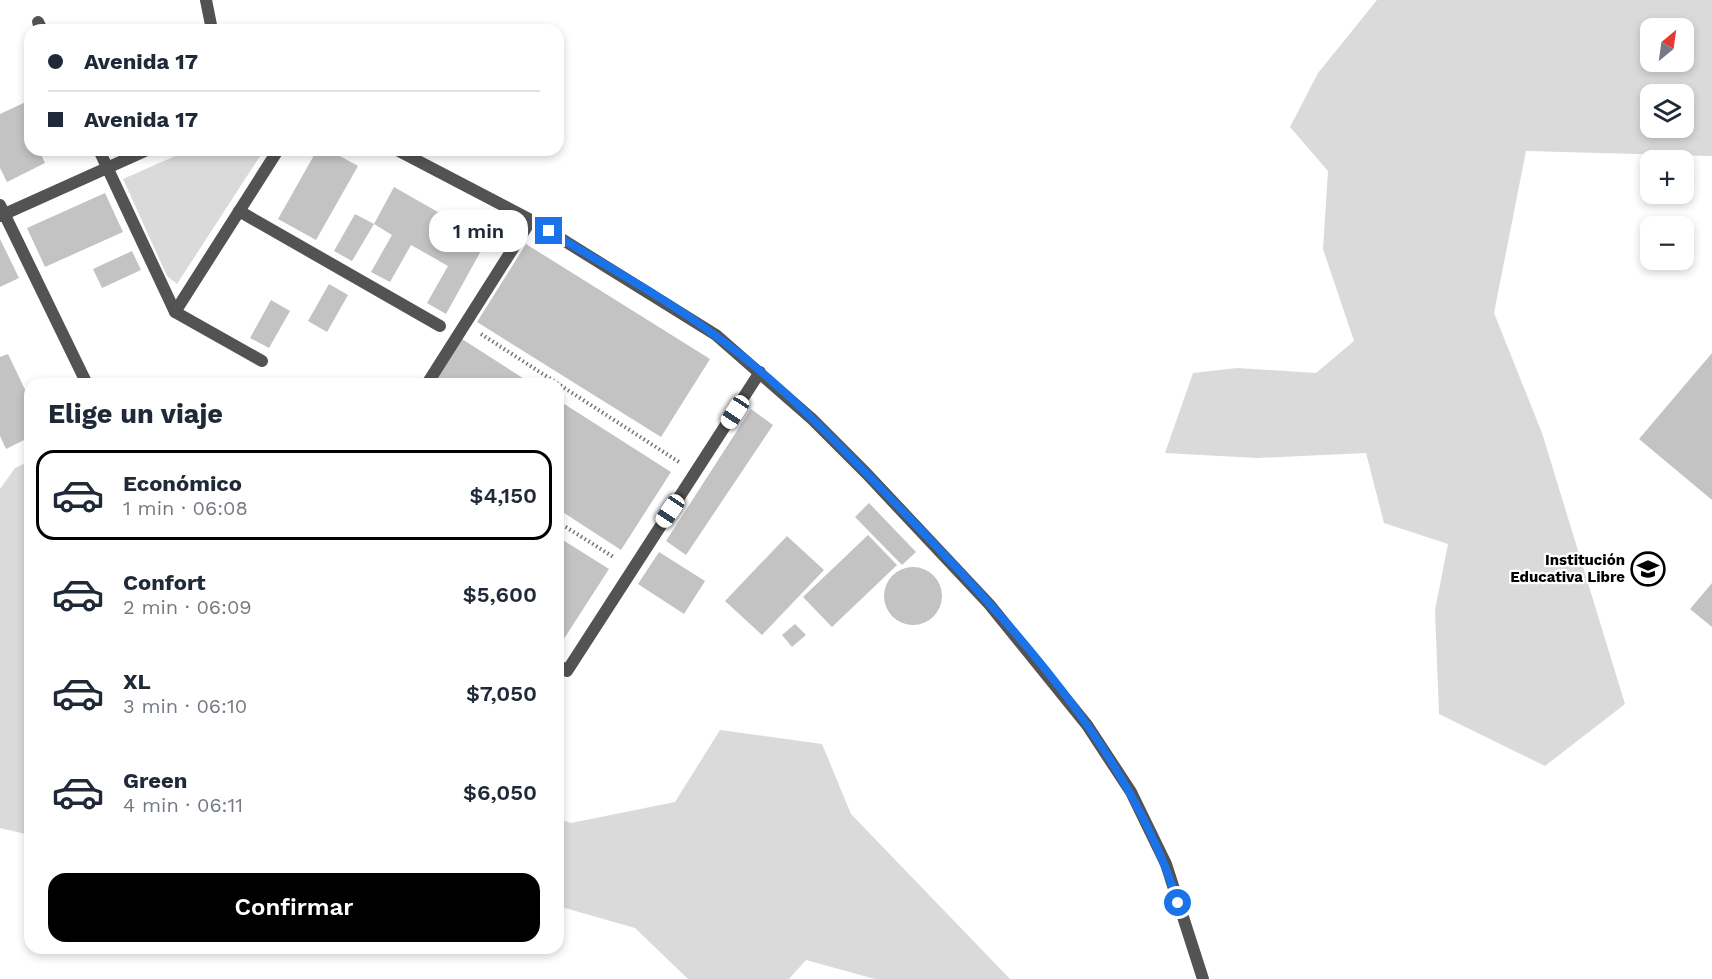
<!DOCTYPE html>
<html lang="es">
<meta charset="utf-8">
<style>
:root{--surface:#fff;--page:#f6f6f7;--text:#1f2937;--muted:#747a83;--line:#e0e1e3;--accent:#000}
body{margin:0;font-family:"Work Sans",sans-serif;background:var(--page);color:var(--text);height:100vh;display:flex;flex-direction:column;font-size:22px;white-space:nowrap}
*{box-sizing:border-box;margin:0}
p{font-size:20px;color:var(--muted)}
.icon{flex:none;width:33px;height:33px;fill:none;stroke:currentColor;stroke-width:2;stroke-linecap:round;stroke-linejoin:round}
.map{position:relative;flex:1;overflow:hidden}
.sheet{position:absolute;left:24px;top:378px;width:540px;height:576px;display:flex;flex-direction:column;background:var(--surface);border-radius:18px;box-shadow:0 3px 9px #0003}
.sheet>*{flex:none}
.banner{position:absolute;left:24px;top:24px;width:540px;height:132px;border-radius:18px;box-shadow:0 3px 9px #0003;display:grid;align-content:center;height:132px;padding:0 24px;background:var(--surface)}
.needle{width:39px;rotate:29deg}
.fabs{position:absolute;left:1640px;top:18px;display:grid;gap:12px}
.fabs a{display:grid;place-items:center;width:54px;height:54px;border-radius:12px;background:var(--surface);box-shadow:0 3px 9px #0003;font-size:30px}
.end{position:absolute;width:27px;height:27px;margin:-14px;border:8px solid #1a73e8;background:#fff;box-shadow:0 0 0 3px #fff}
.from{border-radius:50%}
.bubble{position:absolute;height:42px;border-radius:18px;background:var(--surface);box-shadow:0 3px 9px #0003;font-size:20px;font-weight:600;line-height:42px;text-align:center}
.car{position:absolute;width:18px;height:36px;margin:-18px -9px;border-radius:8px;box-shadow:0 0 4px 2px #0007;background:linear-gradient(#fff 24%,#345 0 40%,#fff 0 76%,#345 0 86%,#fff 0)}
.banner b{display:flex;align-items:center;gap:21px;height:57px;font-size:22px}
.banner b+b{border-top:2px solid var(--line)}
.banner i{width:15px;height:15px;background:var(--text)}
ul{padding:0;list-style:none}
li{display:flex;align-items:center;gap:18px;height:90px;margin:0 12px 9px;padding:0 12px;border:3px solid transparent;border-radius:18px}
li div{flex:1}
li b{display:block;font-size:22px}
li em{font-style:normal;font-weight:600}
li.current{border-color:var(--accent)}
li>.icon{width:54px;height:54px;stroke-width:1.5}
h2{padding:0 24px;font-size:27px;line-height:72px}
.button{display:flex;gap:12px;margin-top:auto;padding:12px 24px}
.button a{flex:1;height:69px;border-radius:18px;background:var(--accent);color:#fff;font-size:24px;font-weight:600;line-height:69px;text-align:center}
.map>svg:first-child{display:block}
.green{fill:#dadada;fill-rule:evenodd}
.building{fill:#c3c3c3}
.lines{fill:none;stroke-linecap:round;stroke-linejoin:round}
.path{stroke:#757575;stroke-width:4;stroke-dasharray:1.5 3;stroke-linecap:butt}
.minor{stroke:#535353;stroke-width:12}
.route{stroke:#1a73e8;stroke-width:8}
.labels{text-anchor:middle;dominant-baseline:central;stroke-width:4.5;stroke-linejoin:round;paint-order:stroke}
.poi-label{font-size:15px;font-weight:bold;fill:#000;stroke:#fff;text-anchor:end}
</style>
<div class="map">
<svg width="1712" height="979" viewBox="0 0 1712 979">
<rect width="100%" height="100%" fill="#fff"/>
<g class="green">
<path d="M 1377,0 L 1712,0 L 1712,156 L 1526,151 L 1494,313 L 1542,433 L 1625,704 L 1545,766 L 1439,714 L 1435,610 L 1448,544 L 1384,523 L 1366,453 L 1257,458 L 1165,453 L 1193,373 L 1237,368 L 1316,373 L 1354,341 L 1323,249 L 1328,171 L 1290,127 L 1318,73 ZM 1650,28 L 1683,28 L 1683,62 L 1650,62 ZM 1650,94 L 1683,94 L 1683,128 L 1650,128 Z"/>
<path d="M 189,150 L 264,150 L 177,284 L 167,276 L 123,179 Z"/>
<path d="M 30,461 L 30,835 L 0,828 L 0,489 L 15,468 Z"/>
<path d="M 720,730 L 822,744 L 851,814 L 1010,979 L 875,979 L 806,960 L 789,979 L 688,979 L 635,928 L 558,906 L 558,819 L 571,823 L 675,802 Z"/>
</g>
<g class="building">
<path d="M 30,100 L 30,124 L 27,125 L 30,132 L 30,150 L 39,150 L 45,163 L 7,182 L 0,168 L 0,114 Z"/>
<path d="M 317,150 L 329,150 L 358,166 L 316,240 L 278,219 Z"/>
<path d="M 394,187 L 487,240 L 446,314 L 427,303 L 448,266 L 411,245 L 390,282 L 371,272 L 392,235 L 374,224 Z"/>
<path d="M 105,193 L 123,232 L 45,267 L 27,228 Z"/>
<path d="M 355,214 L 374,224 L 352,261 L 334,251 Z"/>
<path d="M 0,239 L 19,278 L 0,287 Z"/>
<path d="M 526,244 L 710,359 L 661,437 L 477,322 Z"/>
<path d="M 132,251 L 141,270 L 102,288 L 93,269 Z"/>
<path d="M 329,284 L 348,295 L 327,332 L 308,321 Z"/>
<path d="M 271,300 L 290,311 L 269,348 L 250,338 Z"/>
<path d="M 462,339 L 532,384 L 433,384 Z"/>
<path d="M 1712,353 L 1712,500 L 1639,439 Z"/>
<path d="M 8,354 L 30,400 L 30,437 L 6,449 L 0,436 L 0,357 Z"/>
<path d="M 558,400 L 671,472 L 621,550 L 558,509 Z"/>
<path d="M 751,409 L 773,425 L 686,555 L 666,541 Z"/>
<path d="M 869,503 L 916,552 L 902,565 L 855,517 Z"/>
<path d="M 868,535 L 897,565 L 832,627 L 803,597 Z"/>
<path d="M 787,536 L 824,570 L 762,635 L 725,601 Z"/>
<path d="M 558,537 L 609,569 L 558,648 Z"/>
<path d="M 659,552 L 705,581 L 684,614 L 638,584 Z"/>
<circle cx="913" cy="596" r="29"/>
<path d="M 1712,583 L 1712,627 L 1690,609 Z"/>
<path d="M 795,624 L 806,635 L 792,647 L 782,635 Z"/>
</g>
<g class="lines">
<g class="path">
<path d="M 481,334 L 679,462"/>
<path d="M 558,522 L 615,558"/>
</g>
<g class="minor">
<path d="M 206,0 L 212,30"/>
<path d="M 38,22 L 42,30"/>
<path d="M 99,150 L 175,312 L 262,361"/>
<path d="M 397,150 L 531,220 L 716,335 L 812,419 L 866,473 L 989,604 L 1087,725 L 1131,792 L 1166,864 L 1203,979"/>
<path d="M 0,205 L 87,384"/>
<path d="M 239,211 L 440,326"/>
<path d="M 0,216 L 147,150"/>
<path d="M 175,312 L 278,150"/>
<path d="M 427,384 L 531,220"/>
<path d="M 558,665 L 567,671 L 760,372"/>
</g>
</g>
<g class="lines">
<path class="route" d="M 549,231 C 604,265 664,297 716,336 C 782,384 839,445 895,503 C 1007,620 1128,745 1178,903"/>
</g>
<defs>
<symbol id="university-ring" viewBox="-11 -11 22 22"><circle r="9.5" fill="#fff" stroke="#000" stroke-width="1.5"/><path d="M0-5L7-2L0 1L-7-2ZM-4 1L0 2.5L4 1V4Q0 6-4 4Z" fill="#000"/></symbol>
</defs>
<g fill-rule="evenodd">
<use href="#university-ring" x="1629" y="550" width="38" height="38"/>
</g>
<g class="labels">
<g class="poi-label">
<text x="1625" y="560">Institución<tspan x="1625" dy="17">Educativa Libre</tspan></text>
</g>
</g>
</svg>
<div class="fabs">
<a><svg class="needle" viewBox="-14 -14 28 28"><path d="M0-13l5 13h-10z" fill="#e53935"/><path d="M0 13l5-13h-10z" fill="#747a83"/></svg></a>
<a><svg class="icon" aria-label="layers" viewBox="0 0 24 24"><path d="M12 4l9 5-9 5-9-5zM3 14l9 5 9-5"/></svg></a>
<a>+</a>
<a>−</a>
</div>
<i class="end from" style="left:1178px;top:903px"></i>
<i class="end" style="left:549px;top:231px"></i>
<div class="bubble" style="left:429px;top:210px;width:99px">1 min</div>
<i class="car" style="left:735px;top:412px;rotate:213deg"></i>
<i class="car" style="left:670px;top:511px;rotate:214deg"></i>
<div class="banner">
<b><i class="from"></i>Avenida 17</b>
<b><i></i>Avenida 17</b>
</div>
<section class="sheet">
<h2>Elige un viaje</h2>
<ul>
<li class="current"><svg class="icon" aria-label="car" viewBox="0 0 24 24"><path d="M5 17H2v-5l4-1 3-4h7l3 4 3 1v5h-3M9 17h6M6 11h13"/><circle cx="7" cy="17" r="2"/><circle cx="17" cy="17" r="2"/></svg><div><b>Económico</b><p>1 min · 06:08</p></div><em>$4,150</em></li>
<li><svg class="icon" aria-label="car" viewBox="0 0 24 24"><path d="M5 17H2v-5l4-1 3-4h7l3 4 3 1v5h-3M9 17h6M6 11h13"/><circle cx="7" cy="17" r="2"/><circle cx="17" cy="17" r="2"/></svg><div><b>Confort</b><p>2 min · 06:09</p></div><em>$5,600</em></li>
<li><svg class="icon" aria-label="car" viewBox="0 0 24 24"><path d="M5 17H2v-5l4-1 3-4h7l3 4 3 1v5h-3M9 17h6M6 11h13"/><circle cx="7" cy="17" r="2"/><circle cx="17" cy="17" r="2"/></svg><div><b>XL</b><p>3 min · 06:10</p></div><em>$7,050</em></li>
<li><svg class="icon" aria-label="car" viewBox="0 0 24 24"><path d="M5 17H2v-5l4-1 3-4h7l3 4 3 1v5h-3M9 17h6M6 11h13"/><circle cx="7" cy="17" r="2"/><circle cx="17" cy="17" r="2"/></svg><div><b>Green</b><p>4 min · 06:11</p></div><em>$6,050</em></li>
</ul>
<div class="button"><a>Confirmar</a></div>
</section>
</div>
